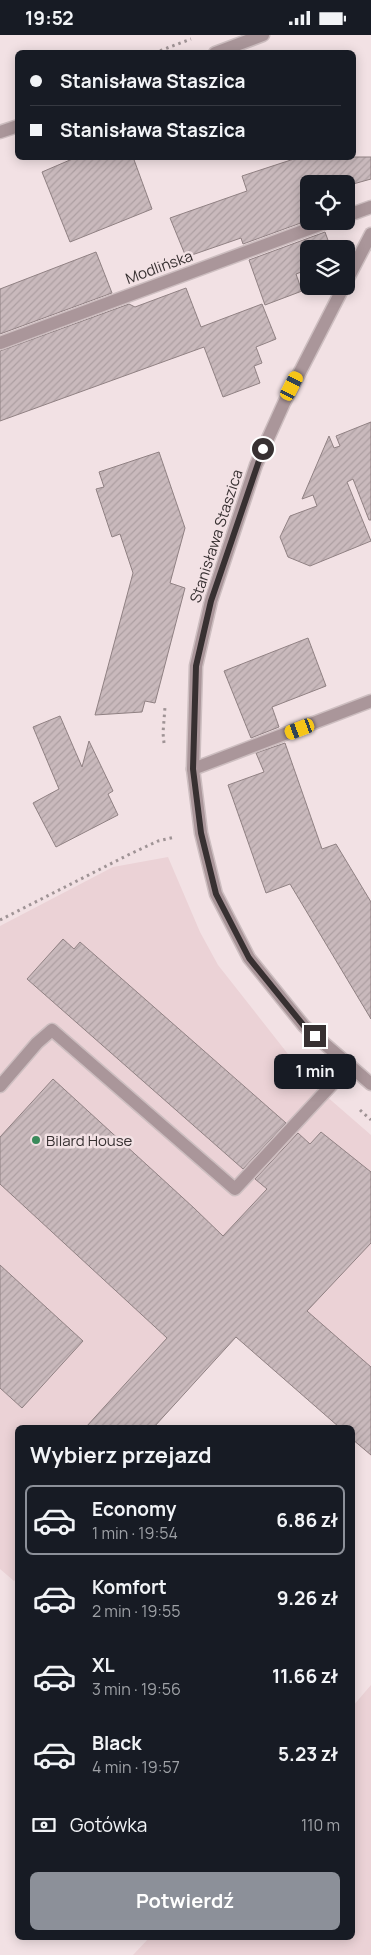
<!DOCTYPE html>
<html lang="pl">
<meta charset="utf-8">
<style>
:root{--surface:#171b24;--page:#20242c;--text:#f1f3f6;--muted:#9ea1a6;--line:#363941;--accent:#8c9099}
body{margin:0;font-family:Manrope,sans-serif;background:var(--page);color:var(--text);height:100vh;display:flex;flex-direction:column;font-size:19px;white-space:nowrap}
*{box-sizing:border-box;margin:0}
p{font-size:16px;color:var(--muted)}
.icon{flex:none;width:28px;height:28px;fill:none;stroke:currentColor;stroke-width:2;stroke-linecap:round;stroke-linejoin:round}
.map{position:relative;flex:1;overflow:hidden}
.sheet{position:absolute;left:15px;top:1390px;width:340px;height:515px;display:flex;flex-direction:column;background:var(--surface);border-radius:8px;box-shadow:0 2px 12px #0003}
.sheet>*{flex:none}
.top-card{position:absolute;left:15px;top:15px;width:341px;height:110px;border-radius:8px;box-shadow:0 2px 12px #0003;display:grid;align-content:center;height:110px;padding:0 15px;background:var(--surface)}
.tools{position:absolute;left:300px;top:140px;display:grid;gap:10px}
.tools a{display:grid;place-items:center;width:55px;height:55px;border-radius:8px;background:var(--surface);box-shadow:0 2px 12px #0003;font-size:25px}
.end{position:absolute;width:22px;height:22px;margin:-11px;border:6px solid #373031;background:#fff;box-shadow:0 0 0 2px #fff}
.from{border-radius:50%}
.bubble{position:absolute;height:35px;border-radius:8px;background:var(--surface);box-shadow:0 2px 12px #0003;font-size:16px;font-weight:700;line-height:35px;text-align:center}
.car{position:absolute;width:15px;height:30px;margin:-15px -8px;border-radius:6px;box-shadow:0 0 4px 1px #0007;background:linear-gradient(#f5c518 24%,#345 0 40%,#f5c518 0 76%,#345 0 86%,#f5c518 0)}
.top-card b{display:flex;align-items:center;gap:18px;height:48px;font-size:19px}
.top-card b+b{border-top:1px solid var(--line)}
.top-card i{width:12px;height:12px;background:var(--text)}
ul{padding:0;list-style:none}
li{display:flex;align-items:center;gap:15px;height:70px;margin:0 10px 8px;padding:0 5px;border:2px solid transparent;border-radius:8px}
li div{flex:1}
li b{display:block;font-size:19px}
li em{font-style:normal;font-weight:700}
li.on{border-color:var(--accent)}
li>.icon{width:45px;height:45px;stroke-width:1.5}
h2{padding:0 15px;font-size:22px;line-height:60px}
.pay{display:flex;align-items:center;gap:12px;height:55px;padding:0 15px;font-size:19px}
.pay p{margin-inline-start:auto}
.action{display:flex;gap:10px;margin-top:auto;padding:10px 15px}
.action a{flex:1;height:58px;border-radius:8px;background:var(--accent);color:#fff;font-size:20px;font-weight:700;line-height:58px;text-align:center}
.status{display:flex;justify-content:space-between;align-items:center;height:35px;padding:0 25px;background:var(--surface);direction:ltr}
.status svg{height:14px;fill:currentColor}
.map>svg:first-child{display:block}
.built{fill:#ebd2d6}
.building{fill:url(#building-hatch);stroke:#908183}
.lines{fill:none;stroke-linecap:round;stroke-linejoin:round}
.minor-casing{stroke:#cdbec0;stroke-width:15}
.path{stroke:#9f9395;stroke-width:3;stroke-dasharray:2.5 4;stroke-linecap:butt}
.minor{stroke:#aa969a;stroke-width:12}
.route{stroke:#373031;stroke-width:6}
.poi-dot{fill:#3a8a5b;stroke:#f2e1e4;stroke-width:2}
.labels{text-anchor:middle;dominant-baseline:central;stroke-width:5;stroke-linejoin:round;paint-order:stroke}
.street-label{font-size:15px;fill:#373031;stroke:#f2e1e4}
.poi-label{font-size:15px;fill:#373031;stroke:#f2e1e4;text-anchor:start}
</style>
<div class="status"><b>19:52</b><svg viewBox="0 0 49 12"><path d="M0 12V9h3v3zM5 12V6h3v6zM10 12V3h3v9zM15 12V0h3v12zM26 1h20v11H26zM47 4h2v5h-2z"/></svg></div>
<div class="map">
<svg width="371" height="1920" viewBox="0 0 371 1920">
<defs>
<pattern id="building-hatch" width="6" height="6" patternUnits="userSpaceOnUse" patternTransform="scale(1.25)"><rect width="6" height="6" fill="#c9b9bc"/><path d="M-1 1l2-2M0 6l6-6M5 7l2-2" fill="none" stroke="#ad9fa2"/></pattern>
</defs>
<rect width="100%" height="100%" fill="#f2e1e4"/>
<g class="built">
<path d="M 168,822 L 200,897 L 218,930 L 310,1047 L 371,1100 L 371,1421 L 353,1405 L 352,1392 L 339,1392 L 234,1300 L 151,1392 L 18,1392 L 17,1543 L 14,1546 L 0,1534 L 0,891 L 113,832 Z"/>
<path d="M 371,1650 L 371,1920 L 133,1920 L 149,1903 L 352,1902 L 353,1671 Z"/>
</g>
<g class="building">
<path d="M 77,122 L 133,122 L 152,174 L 70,207 L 42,137 Z"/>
<path d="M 300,122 L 371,122 L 371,144 L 346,151 L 346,149 L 309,149 L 309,185 L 243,209 L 241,203 L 186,222 L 170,183 L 247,156 L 242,141 Z"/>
<path d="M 325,197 L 329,208 L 309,214 L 309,234 L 296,239 L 302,256 L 265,270 L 249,225 Z"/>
<path d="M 96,217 L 112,258 L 0,299 L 0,254 Z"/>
<path d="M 186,253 L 201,292 L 262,269 L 276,304 L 256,312 L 262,328 L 254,331 L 260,348 L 223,362 L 204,312 L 0,386 L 0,316 L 129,269 L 135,272 Z"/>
<path d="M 371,387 L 371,485 L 369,485 L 353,444 L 347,447 L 371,506 L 310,531 L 288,522 L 280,502 L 290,481 L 317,471 L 313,460 L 302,464 L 329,401 L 334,413 L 340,411 L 336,401 Z"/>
<path d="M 159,417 L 185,493 L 170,548 L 185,553 L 155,668 L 145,666 L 142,677 L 95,680 L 133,538 L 120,499 L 112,502 L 96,454 L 104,452 L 99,437 Z"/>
<path d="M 308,603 L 326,651 L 272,672 L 279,692 L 251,703 L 224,636 Z"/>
<path d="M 60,681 L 82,732 L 89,706 L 113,756 L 108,759 L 118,780 L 56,812 L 33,768 L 59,754 L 33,692 Z"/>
<path d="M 285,708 L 322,814 L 336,809 L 371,867 L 371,984 L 290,849 L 266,858 L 228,750 L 264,737 L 256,718 Z"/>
<path d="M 63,904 L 74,914 L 80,907 L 286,1088 L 243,1134 L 27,944 Z"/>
<path d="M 53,1044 L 194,1173 L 223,1201 L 267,1154 L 255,1144 L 298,1098 L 310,1109 L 321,1097 L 371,1137 L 371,1208 L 307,1276 L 371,1332 L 371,1420 L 352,1404 L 352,1392 L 339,1392 L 236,1302 L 154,1392 L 86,1392 L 167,1303 L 0,1149 L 0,1102 Z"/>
<path d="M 0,1230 L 83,1306 L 22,1373 L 0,1353 Z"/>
</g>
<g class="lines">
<defs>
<g id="minor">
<path d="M 215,18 L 263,0"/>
<path d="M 0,97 L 18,91"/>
<path d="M 346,181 L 371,172"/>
<path d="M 346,247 L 371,199"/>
<path d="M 344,251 L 284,368 L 256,430 L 211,566 L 196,631 L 193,734 L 201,798 L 216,859 L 249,923 L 304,991 L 371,1049"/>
<path d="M 0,308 L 330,186"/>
<path d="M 193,734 L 371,666"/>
<path d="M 0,1051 L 37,1008 L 52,995 L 235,1154 L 350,1030"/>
</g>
</defs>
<use href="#minor" class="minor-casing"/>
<g class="path">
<path d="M 154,18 L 191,4"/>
<path d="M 164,708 L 163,698 L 165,672"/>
<path d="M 0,885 L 128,820 L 158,806 L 175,802"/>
<path d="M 360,1075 L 371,1085"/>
</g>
<use href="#minor" class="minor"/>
</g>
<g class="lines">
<path class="route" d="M 263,414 L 211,566 L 196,631 L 193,734 L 201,798 L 216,859 L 249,923 L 304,991 L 315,1001"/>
</g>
<circle class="poi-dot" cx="36" cy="1105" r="5"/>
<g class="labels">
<g class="street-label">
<text transform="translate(159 232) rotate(-20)">Modlińska</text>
<text transform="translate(216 501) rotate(-72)">Stanisława Staszica</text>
</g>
<g class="poi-label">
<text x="46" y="1105">Bilard House</text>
</g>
</g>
</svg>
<div class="tools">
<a><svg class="icon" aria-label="locate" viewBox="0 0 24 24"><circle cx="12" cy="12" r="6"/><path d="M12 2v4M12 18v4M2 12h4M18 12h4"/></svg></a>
<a><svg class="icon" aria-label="layers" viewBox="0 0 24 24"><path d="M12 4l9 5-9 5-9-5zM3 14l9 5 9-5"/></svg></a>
</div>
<i class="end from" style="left:263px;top:414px"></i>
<i class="end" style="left:315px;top:1001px"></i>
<div class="bubble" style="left:274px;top:1019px;width:82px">1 min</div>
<i class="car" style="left:292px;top:351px;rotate:27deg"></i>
<i class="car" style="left:300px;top:694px;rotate:249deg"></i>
<div class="top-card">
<b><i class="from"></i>Stanisława Staszica</b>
<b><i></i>Stanisława Staszica</b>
</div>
<section class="sheet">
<h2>Wybierz przejazd</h2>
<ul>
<li class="on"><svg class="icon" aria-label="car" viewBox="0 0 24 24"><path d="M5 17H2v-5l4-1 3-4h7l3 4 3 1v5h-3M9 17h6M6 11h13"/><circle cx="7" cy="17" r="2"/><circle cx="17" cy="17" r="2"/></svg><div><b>Economy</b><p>1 min · 19:54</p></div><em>6.86 zł</em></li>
<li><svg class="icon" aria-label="car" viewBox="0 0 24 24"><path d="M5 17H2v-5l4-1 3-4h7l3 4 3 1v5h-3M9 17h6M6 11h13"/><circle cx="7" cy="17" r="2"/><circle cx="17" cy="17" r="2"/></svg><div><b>Komfort</b><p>2 min · 19:55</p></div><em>9.26 zł</em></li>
<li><svg class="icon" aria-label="car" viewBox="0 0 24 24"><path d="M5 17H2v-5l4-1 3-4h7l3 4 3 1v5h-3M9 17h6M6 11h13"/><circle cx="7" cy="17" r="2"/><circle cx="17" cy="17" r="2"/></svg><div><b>XL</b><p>3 min · 19:56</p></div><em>11.66 zł</em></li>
<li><svg class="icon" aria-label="car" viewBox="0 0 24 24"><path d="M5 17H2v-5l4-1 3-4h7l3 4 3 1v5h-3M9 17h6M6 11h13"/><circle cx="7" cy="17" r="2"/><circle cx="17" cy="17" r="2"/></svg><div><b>Black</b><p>4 min · 19:57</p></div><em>5.23 zł</em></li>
</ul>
<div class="pay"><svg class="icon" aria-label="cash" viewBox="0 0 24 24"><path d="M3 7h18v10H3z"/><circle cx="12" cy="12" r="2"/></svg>Gotówka<p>110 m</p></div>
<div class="action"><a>Potwierdź</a></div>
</section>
</div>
